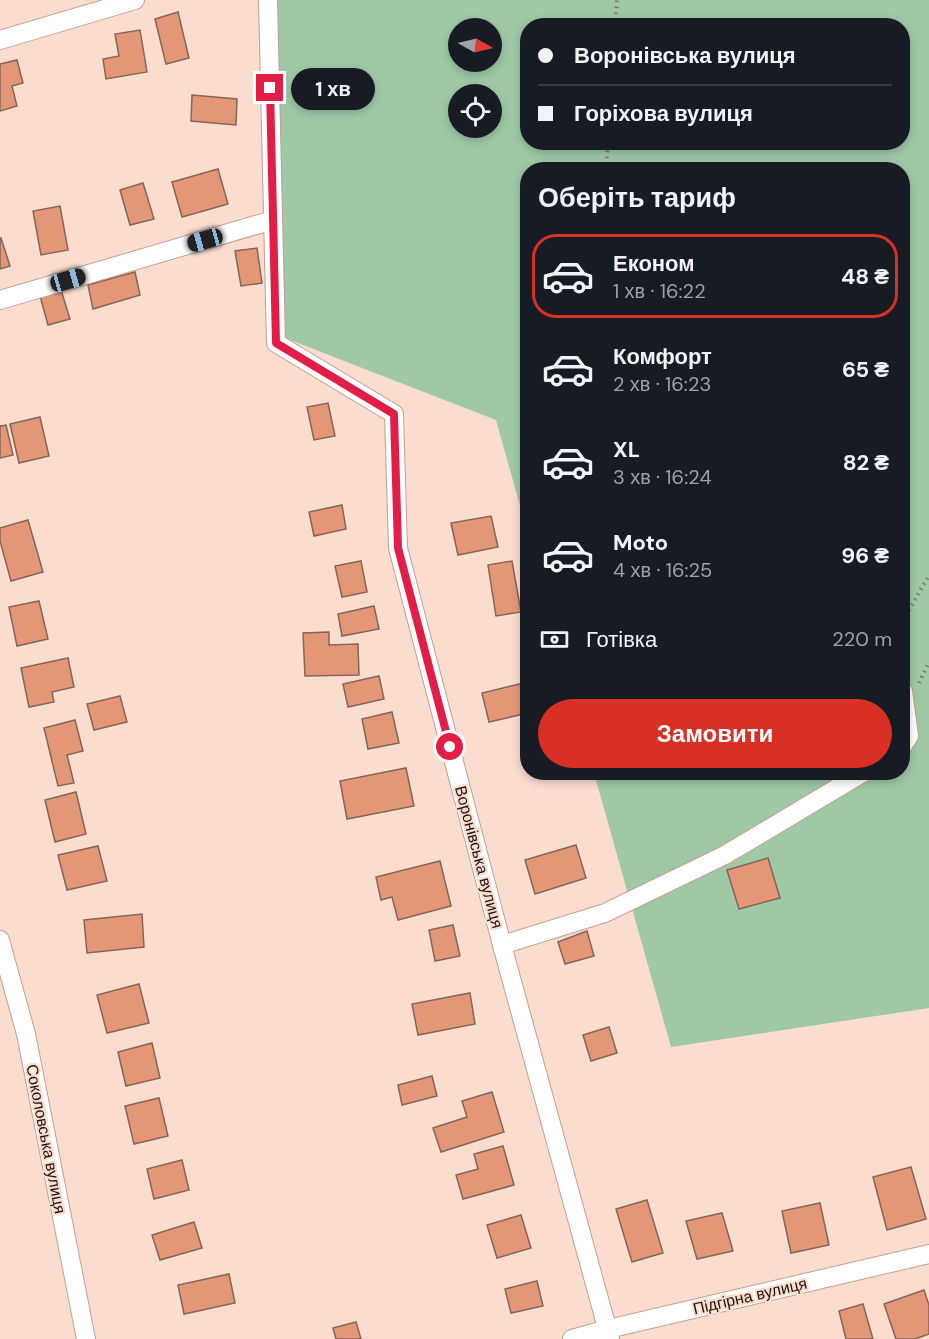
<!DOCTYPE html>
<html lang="uk">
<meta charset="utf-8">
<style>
:root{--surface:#171b24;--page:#242831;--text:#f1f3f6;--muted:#9ea1a6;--line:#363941;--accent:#d93025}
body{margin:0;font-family:"DM Sans",sans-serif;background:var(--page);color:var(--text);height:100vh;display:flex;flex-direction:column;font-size:22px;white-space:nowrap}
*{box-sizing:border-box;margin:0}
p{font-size:20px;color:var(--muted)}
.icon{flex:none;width:33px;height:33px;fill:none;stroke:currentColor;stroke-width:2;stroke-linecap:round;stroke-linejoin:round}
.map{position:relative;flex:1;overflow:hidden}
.panel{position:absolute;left:520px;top:162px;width:390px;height:618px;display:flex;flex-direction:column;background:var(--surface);border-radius:24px;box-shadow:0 3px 9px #0003}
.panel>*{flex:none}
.guide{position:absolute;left:520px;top:18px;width:390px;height:132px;border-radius:24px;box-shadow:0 3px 9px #0003;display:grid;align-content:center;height:132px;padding:0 18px;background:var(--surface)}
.needle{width:39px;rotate:98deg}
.controls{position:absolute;left:448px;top:18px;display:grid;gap:12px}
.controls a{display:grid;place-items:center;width:54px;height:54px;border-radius:50%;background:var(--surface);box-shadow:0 3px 9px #0003;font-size:30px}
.end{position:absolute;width:27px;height:27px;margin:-14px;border:8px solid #e11d48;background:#fff;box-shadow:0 0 0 3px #fff}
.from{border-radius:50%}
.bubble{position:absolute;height:42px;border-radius:21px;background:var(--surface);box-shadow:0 3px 9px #0003;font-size:20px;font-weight:700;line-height:42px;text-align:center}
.car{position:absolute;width:18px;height:36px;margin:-18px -9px;border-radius:8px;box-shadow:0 0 4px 2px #0007;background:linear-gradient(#222 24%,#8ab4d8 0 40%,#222 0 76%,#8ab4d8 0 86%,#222 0)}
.guide b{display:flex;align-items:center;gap:21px;height:57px;font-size:22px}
.guide b+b{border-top:2px solid var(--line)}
.guide i{width:15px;height:15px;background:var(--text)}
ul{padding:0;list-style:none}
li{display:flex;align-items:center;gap:18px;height:84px;margin:0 12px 9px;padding:0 6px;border:3px solid transparent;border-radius:24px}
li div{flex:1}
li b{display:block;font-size:22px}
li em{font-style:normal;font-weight:700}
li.active{border-color:var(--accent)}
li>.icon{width:54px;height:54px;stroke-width:1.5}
h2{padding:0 18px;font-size:27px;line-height:72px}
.pay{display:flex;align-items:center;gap:15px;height:66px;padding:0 18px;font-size:22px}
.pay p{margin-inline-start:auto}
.cta{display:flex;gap:12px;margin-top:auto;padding:12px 18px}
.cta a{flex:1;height:69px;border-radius:36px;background:var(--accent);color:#fff;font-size:24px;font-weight:700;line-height:69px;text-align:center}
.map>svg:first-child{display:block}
.green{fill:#9fc8a7;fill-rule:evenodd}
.building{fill:#e49777;stroke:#856557;stroke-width:1.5}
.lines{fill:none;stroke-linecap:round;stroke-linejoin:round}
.minor-casing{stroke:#c29f90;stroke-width:20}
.path{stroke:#88746a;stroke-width:4;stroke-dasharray:1.5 4.5;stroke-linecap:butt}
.minor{stroke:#fff;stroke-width:18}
.route{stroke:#e11d48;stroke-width:8}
.labels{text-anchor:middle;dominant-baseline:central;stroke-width:4.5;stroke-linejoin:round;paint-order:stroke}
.street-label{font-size:16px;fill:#21150f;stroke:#fbddd0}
</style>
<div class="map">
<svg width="929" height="1339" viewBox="0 0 929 1339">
<rect width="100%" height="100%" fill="#fbddd0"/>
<path class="green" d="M 272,0 L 929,0 L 929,1008 L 671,1047 L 594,773 L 903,772 L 903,170 L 528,170 L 528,534 L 496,420 L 285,338 ZM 528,26 L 903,26 L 903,142 L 528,142 ZM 459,28 L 492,28 L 492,62 L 459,62 ZM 459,94 L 492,94 L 492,128 L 459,128 Z"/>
<g class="building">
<path d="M 178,12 L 189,58 L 166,64 L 155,19 Z"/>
<path d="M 140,30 L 147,72 L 106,79 L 103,59 L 119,56 L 115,34 Z"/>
<path d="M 17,60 L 23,83 L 12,86 L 17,106 L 0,111 L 0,64 Z"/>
<path d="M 192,95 L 237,99 L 236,125 L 191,121 Z"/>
<path d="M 218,169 L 228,204 L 182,217 L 172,182 Z"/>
<path d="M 143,183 L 154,219 L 130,225 L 120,190 Z"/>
<path d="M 60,206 L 68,250 L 41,255 L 33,211 Z"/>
<path d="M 1,238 L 10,266 L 0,269 L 0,239 Z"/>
<path d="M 257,248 L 262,283 L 241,286 L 235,251 Z"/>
<path d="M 135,272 L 140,295 L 93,309 L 88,285 Z"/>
<path d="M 61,290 L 70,319 L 48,325 L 40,296 Z"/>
<path d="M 328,403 L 335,436 L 314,440 L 307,407 Z"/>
<path d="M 40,417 L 49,456 L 19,463 L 10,424 Z"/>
<path d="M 6,425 L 13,455 L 0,458 L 0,426 Z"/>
<path d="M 342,505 L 346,529 L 314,536 L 309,512 Z"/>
<path d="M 491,516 L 498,547 L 458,555 L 451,523 Z"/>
<path d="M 28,520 L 43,572 L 11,581 L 0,541 L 0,528 Z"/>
<path d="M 361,561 L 367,592 L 342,597 L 335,566 Z"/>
<path d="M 512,561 L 521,612 L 496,616 L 488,565 Z"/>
<path d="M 39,601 L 48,639 L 17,646 L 9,607 Z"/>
<path d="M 374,606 L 379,629 L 342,636 L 338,614 Z"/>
<path d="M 329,632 L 329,645 L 358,644 L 359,675 L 305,676 L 303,633 Z"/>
<path d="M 68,658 L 74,687 L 52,692 L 54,702 L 29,707 L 21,668 Z"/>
<path d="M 379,676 L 384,699 L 348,707 L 343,684 Z"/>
<path d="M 528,682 L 528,713 L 489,722 L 482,693 Z"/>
<path d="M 120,696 L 127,722 L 94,730 L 87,704 Z"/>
<path d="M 392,712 L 399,743 L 368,749 L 362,719 Z"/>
<path d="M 75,720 L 83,751 L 67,755 L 74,783 L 58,786 L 44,728 Z"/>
<path d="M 406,768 L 414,806 L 347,819 L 340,781 Z"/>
<path d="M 76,792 L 86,834 L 55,842 L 45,800 Z"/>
<path d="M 576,845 L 586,878 L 535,894 L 525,860 Z"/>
<path d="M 98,846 L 107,881 L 67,890 L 58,855 Z"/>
<path d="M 768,858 L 780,898 L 739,909 L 727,870 Z"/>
<path d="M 440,861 L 451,906 L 398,920 L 392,897 L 381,900 L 376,877 Z"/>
<path d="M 142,914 L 144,947 L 87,953 L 84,920 Z"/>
<path d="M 453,925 L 460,956 L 435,961 L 429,930 Z"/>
<path d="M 587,931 L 594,956 L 565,964 L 558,942 Z"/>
<path d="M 139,984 L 149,1023 L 107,1033 L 97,995 Z"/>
<path d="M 470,993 L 475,1024 L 418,1035 L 412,1004 Z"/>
<path d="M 609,1027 L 617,1053 L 591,1061 L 583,1035 Z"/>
<path d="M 152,1043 L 160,1078 L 126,1086 L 118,1052 Z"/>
<path d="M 432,1076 L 437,1096 L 402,1105 L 398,1085 Z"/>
<path d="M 492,1092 L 504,1132 L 441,1152 L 433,1128 L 467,1117 L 462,1101 Z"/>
<path d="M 159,1098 L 168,1136 L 134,1144 L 125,1106 Z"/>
<path d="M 503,1146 L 514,1185 L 463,1199 L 456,1175 L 478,1169 L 474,1154 Z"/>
<path d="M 182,1160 L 189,1190 L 154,1199 L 147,1169 Z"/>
<path d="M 911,1167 L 926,1219 L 887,1230 L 873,1177 Z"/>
<path d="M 647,1200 L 663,1253 L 632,1262 L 616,1209 Z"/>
<path d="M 820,1203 L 829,1245 L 791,1253 L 782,1211 Z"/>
<path d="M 722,1213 L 733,1251 L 697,1259 L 686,1221 Z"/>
<path d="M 521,1215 L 531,1248 L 497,1258 L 487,1225 Z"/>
<path d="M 194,1222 L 202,1248 L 160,1260 L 152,1235 Z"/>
<path d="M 229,1274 L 235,1303 L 184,1314 L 178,1285 Z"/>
<path d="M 537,1281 L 543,1306 L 511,1313 L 505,1289 Z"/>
<path d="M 924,1290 L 929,1305 L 929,1334 L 915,1339 L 896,1339 L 884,1304 Z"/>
<path d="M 863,1304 L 873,1339 L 846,1339 L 839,1311 Z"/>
<path d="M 356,1322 L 361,1339 L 336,1339 L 333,1328 Z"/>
</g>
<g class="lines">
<defs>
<g id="minor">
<path d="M 268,0 L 276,343 L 394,414 L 398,548 L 502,945 L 610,1339"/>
<path d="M 0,40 L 135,0"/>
<path d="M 0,300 L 273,220"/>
<path d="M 903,691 L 909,736 L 903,745"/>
<path d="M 0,940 L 26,1034 L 86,1339"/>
<path d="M 502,945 L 605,913 L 725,855 L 864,772"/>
<path d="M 572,1339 L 608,1329 L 929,1254"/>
</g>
</defs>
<use href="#minor" class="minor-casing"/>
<g class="path">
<path d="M 615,26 L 617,0"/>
<path d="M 606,170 L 608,142"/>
<path d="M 903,621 L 929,575"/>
<path d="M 919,683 L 929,662"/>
</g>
<use href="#minor" class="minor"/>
</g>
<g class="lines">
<path class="route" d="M 270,88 L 276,343 L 394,414 L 398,548 L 450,747"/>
</g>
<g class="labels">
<g class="street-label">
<text transform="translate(479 857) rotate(75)">Воронівська вулиця</text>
<text transform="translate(46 1139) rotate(79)">Соколовська вулиця</text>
<text transform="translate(750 1296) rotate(-13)">Підгірна вулиця</text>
</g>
</g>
</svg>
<div class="controls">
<a><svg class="needle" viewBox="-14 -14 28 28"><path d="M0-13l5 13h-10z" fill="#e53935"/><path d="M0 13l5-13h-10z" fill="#9ea1a6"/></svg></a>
<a><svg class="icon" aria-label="locate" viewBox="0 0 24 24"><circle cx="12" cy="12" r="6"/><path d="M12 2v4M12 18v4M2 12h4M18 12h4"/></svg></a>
</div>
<i class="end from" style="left:450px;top:747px"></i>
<i class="end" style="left:270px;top:88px"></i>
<div class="bubble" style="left:291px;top:68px;width:84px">1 хв</div>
<i class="car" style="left:205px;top:240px;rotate:254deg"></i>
<i class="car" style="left:68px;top:280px;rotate:74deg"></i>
<div class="guide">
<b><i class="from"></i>Воронівська вулиця</b>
<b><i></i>Горіхова вулиця</b>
</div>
<section class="panel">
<h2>Оберіть тариф</h2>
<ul>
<li class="active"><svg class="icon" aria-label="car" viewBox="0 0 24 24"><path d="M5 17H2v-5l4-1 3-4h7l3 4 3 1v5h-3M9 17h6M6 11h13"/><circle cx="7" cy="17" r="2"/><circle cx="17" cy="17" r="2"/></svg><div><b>Економ</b><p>1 хв · 16:22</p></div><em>48 ₴</em></li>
<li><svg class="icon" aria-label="car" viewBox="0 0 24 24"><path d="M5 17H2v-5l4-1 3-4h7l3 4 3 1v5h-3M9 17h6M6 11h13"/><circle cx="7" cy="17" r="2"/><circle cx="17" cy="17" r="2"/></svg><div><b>Комфорт</b><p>2 хв · 16:23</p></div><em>65 ₴</em></li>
<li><svg class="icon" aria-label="car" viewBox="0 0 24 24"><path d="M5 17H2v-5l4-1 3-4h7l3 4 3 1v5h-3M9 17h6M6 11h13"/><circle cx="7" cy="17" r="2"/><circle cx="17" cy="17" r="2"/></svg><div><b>XL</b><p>3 хв · 16:24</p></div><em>82 ₴</em></li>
<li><svg class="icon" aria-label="car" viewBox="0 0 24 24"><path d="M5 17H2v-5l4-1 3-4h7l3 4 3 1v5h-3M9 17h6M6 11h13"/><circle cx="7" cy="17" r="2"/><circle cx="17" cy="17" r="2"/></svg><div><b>Moto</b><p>4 хв · 16:25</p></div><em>96 ₴</em></li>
</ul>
<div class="pay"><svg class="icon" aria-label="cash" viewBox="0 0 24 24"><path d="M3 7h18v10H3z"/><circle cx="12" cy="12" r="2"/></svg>Готівка<p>220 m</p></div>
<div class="cta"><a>Замовити</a></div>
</section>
</div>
